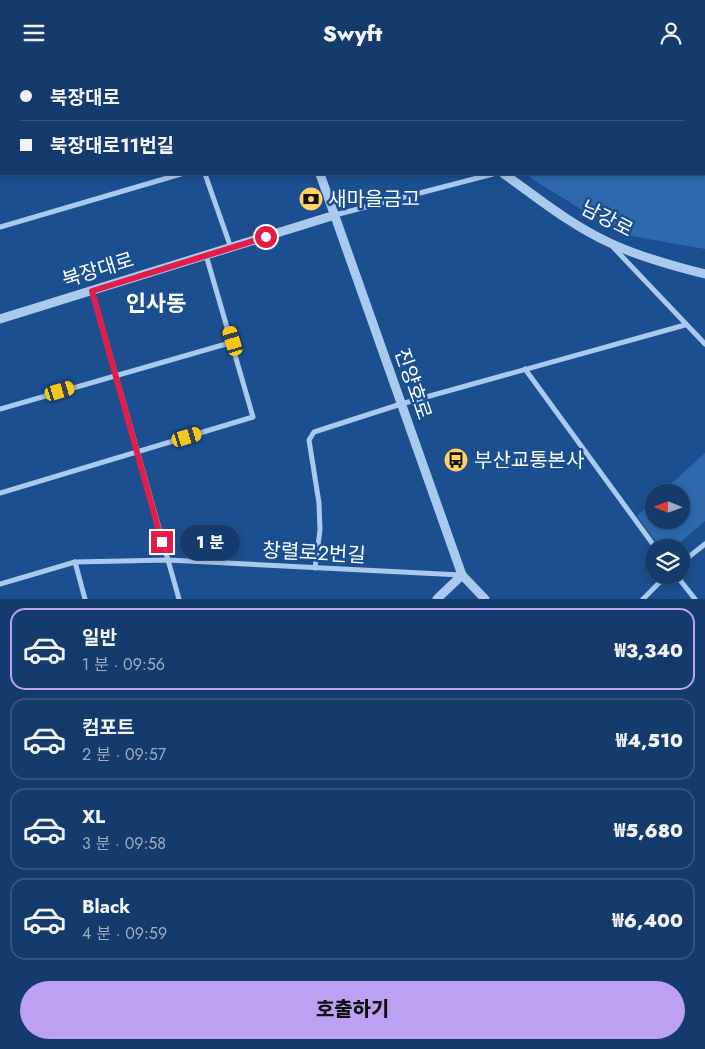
<!DOCTYPE html>
<html lang="ko">
<meta charset="utf-8">
<style>
:root{--surface:#143b6b;--page:#1d4271;--text:#f1f3f6;--muted:#9dadc1;--line:#33557e;--accent:#bca0f2}
body{margin:0;font-family:Jost,"Noto Sans KR",sans-serif;background:var(--page);color:var(--text);height:100vh;display:flex;flex-direction:column;font-size:19px;white-space:nowrap}
*{box-sizing:border-box;margin:0}
p{font-size:16px;color:var(--muted)}
.icon{flex:none;width:28px;height:28px;fill:none;stroke:currentColor;stroke-width:2;stroke-linecap:round;stroke-linejoin:round}
.map{position:relative;height:534px;overflow:hidden}
.sheet{display:flex;flex-direction:column;background:var(--surface);flex:1}
.sheet>*{flex:none}
.top-card{position:absolute;left:0px;top:0px;width:705px;height:110px;box-shadow:0 2px 8px #0003,0 0 0 1px var(--line);display:grid;align-content:center;height:110px;padding:0 20px;background:var(--surface)}
.needle{width:32px;rotate:271deg}
.fabs{position:absolute;left:645px;top:419px;display:grid;gap:10px}
.fabs a{display:grid;place-items:center;width:45px;height:45px;border-radius:50%;background:var(--surface);box-shadow:0 2px 8px #0003,0 0 0 1px var(--line);font-size:25px}
.end{position:absolute;width:22px;height:22px;margin:-11px;border:6px solid #e11d48;background:#fff;box-shadow:0 0 0 2px #fff}
.from{border-radius:50%}
.bubble{position:absolute;height:35px;border-radius:18px;background:var(--surface);box-shadow:0 2px 8px #0003,0 0 0 1px var(--line);font-size:16px;font-weight:800;line-height:35px;text-align:center}
.car{position:absolute;width:15px;height:30px;margin:-15px -8px;border-radius:6px;box-shadow:0 0 4px 1px #0007;background:linear-gradient(#f5c518 24%,#345 0 40%,#f5c518 0 76%,#345 0 86%,#f5c518 0)}
.top-card b{display:flex;align-items:center;gap:18px;height:48px;font-size:19px}
.top-card b+b{border-top:1px solid var(--line)}
.top-card i{width:12px;height:12px;background:var(--text)}
ul{padding:9px 0 0;list-style:none}
li{display:flex;align-items:center;gap:15px;height:82px;margin:0 10px 8px;padding:0 10px;border:2px solid var(--line);border-radius:15px}
li div{flex:1}
li b{display:block;font-size:19px}
li em{font-style:normal;font-weight:800}
li.selected{border-color:var(--accent)}
li>.icon{width:45px;height:45px;stroke-width:1.5}
.action{display:flex;gap:10px;margin-top:auto;padding:10px 20px}
.action a{flex:1;height:58px;border-radius:30px;background:var(--accent);color:#111;font-size:20px;font-weight:800;line-height:58px;text-align:center}
header{display:flex;justify-content:space-between;align-items:center;height:65px;padding:0 20px;background:var(--surface);font-size:22px;font-weight:800}
.map>svg:first-child{display:block}
.green{fill:#2e69ad}
.lines{fill:none;stroke-linecap:round;stroke-linejoin:round}
.minor{stroke:#a9c9ee;stroke-width:5}
.tertiary{stroke:#a9c9ee;stroke-width:9}
.route{stroke:#e11d48;stroke-width:6}
.labels{text-anchor:middle;dominant-baseline:central;stroke-width:5;stroke-linejoin:round;paint-order:stroke}
.poi-label{font-size:20px;fill:#fff;stroke:#1b4f8f;text-anchor:start}
.street-label{font-size:20px;fill:#fff;stroke:#1b4f8f}
.quarter-label{font-size:22px;font-weight:bold;fill:#fff;stroke:#1b4f8f}
</style>
<header><svg class="icon" aria-label="menu" viewBox="0 0 24 24"><path d="M4 6h16M4 12h16M4 18h16"/></svg>Swyft<svg class="icon" aria-label="person" viewBox="0 0 24 24"><circle cx="12" cy="8" r="4"/><path d="M4 21q1-7 8-7t8 7"/></svg></header>
<div class="map">
<svg width="705" height="534" viewBox="0 0 705 534">
<rect width="100%" height="100%" fill="#1b4f8f"/>
<g class="green">
<path d="M 464,0 L 705,0 L 705,184 L 631,171 L 610,162 L 532,114 L 527,109 L 704,109 L 704,1 Z"/>
<path d="M 705,388 L 705,456 L 675,482 L 660,482 L 637,451 L 654,435 L 654,455 L 681,455 L 681,428 L 662,427 Z"/>
</g>
<g class="lines">
<g class="minor">
<path d="M 166,0 L 166,1"/>
<path d="M 51,1 L 52,0"/>
<path d="M 0,64 L 1,63"/>
<path d="M 205,109 L 231,183"/>
<path d="M 335,150 L 493,109"/>
<path d="M 0,162 L 181,109"/>
<path d="M 613,182 L 705,279"/>
<path d="M 92,226 L 179,534"/>
<path d="M 525,304 L 655,482"/>
<path d="M 0,344 L 233,277"/>
<path d="M 0,428 L 253,352 L 206,190"/>
<path d="M 75,497 L 85,534"/>
<path d="M 681,498 L 705,479"/>
<path d="M 315,503 L 320,465 L 319,438 L 309,375 L 314,367 L 401,339 L 685,260"/>
<path d="M 676,510 L 695,534"/>
<path d="M 0,519 L 75,497 L 168,495 L 461,510"/>
<path d="M 643,534 L 667,510"/>
</g>
<g class="tertiary">
<path d="M 282,0 L 282,1"/>
<path d="M 449,0 L 449,1"/>
<path d="M 320,109 L 462,510 L 485,534"/>
<path d="M 504,109 C 538,133 572,161 610,178 C 640,192 673,201 705,209"/>
<path d="M 0,254 L 335,150"/>
<path d="M 437,534 L 462,510"/>
</g>
</g>
<g class="lines">
<path class="route" d="M 162,477 L 92,226 L 266,172"/>
</g>
<defs>
<symbol id="bank-disc" viewBox="-11 -11 22 22"><circle r="9.5" fill="#ffd166" stroke="#1b4f8f"/><path d="M-6-4H6V4H-6ZM0-2.3a2.3 2.3 0 1 0 0 4.6a2.3 2.3 0 1 0 0-4.6Z" fill="#111"/></symbol>
<symbol id="bus-disc" viewBox="-11 -11 22 22"><circle r="9.5" fill="#ffd166" stroke="#1b4f8f"/><path d="M-5-6H5V4H4V6H2V4H-2V6H-4V4H-5ZM-3.5-4V0h7V-4ZM-3.5 1.2v1.5H-2V1.2ZM2 1.2v1.5H3.5V1.2Z" fill="#111"/></symbol>
</defs>
<g fill-rule="evenodd">
<use href="#bank-disc" x="297" y="120" width="28" height="28"/>
<use href="#bus-disc" x="442" y="381" width="28" height="28"/>
</g>
<g class="labels">
<g class="poi-label">
<text x="328" y="134">새마을금고</text>
<text x="474" y="395">부산교통본사</text>
</g>
<g class="street-label">
<text transform="translate(607 154) rotate(27)">남강로</text>
<text transform="translate(98 205) rotate(-17)">북장대로</text>
<text transform="translate(413 319) rotate(71)">진양호로</text>
<text transform="translate(314 488) rotate(3)">창렬로2번길</text>
</g>
<g class="quarter-label">
<text x="156" y="238">인사동</text>
</g>
</g>
</svg>
<div class="fabs">
<a><svg class="needle" viewBox="-14 -14 28 28"><path d="M0-13l5 13h-10z" fill="#e53935"/><path d="M0 13l5-13h-10z" fill="#9dadc1"/></svg></a>
<a><svg class="icon" aria-label="layers" viewBox="0 0 24 24"><path d="M12 4l9 5-9 5-9-5zM3 14l9 5 9-5"/></svg></a>
</div>
<i class="end from" style="left:266px;top:172px"></i>
<i class="end" style="left:162px;top:477px"></i>
<div class="bubble" style="left:180px;top:460px;width:60px">1 분</div>
<i class="car" style="left:233px;top:276px;rotate:343deg"></i>
<i class="car" style="left:60px;top:326px;rotate:73deg"></i>
<i class="car" style="left:187px;top:372px;rotate:73deg"></i>
<div class="top-card">
<b><i class="from"></i>북장대로</b>
<b><i></i>북장대로11번길</b>
</div>
</div>
<section class="sheet">
<ul>
<li class="selected"><svg class="icon" aria-label="car" viewBox="0 0 24 24"><path d="M5 17H2v-5l4-1 3-4h7l3 4 3 1v5h-3M9 17h6M6 11h13"/><circle cx="7" cy="17" r="2"/><circle cx="17" cy="17" r="2"/></svg><div><b>일반</b><p>1 분 · 09:56</p></div><em>₩3,340</em></li>
<li><svg class="icon" aria-label="car" viewBox="0 0 24 24"><path d="M5 17H2v-5l4-1 3-4h7l3 4 3 1v5h-3M9 17h6M6 11h13"/><circle cx="7" cy="17" r="2"/><circle cx="17" cy="17" r="2"/></svg><div><b>컴포트</b><p>2 분 · 09:57</p></div><em>₩4,510</em></li>
<li><svg class="icon" aria-label="car" viewBox="0 0 24 24"><path d="M5 17H2v-5l4-1 3-4h7l3 4 3 1v5h-3M9 17h6M6 11h13"/><circle cx="7" cy="17" r="2"/><circle cx="17" cy="17" r="2"/></svg><div><b>XL</b><p>3 분 · 09:58</p></div><em>₩5,680</em></li>
<li><svg class="icon" aria-label="car" viewBox="0 0 24 24"><path d="M5 17H2v-5l4-1 3-4h7l3 4 3 1v5h-3M9 17h6M6 11h13"/><circle cx="7" cy="17" r="2"/><circle cx="17" cy="17" r="2"/></svg><div><b>Black</b><p>4 분 · 09:59</p></div><em>₩6,400</em></li>
</ul>
<div class="action"><a>호출하기</a></div>
</section>
